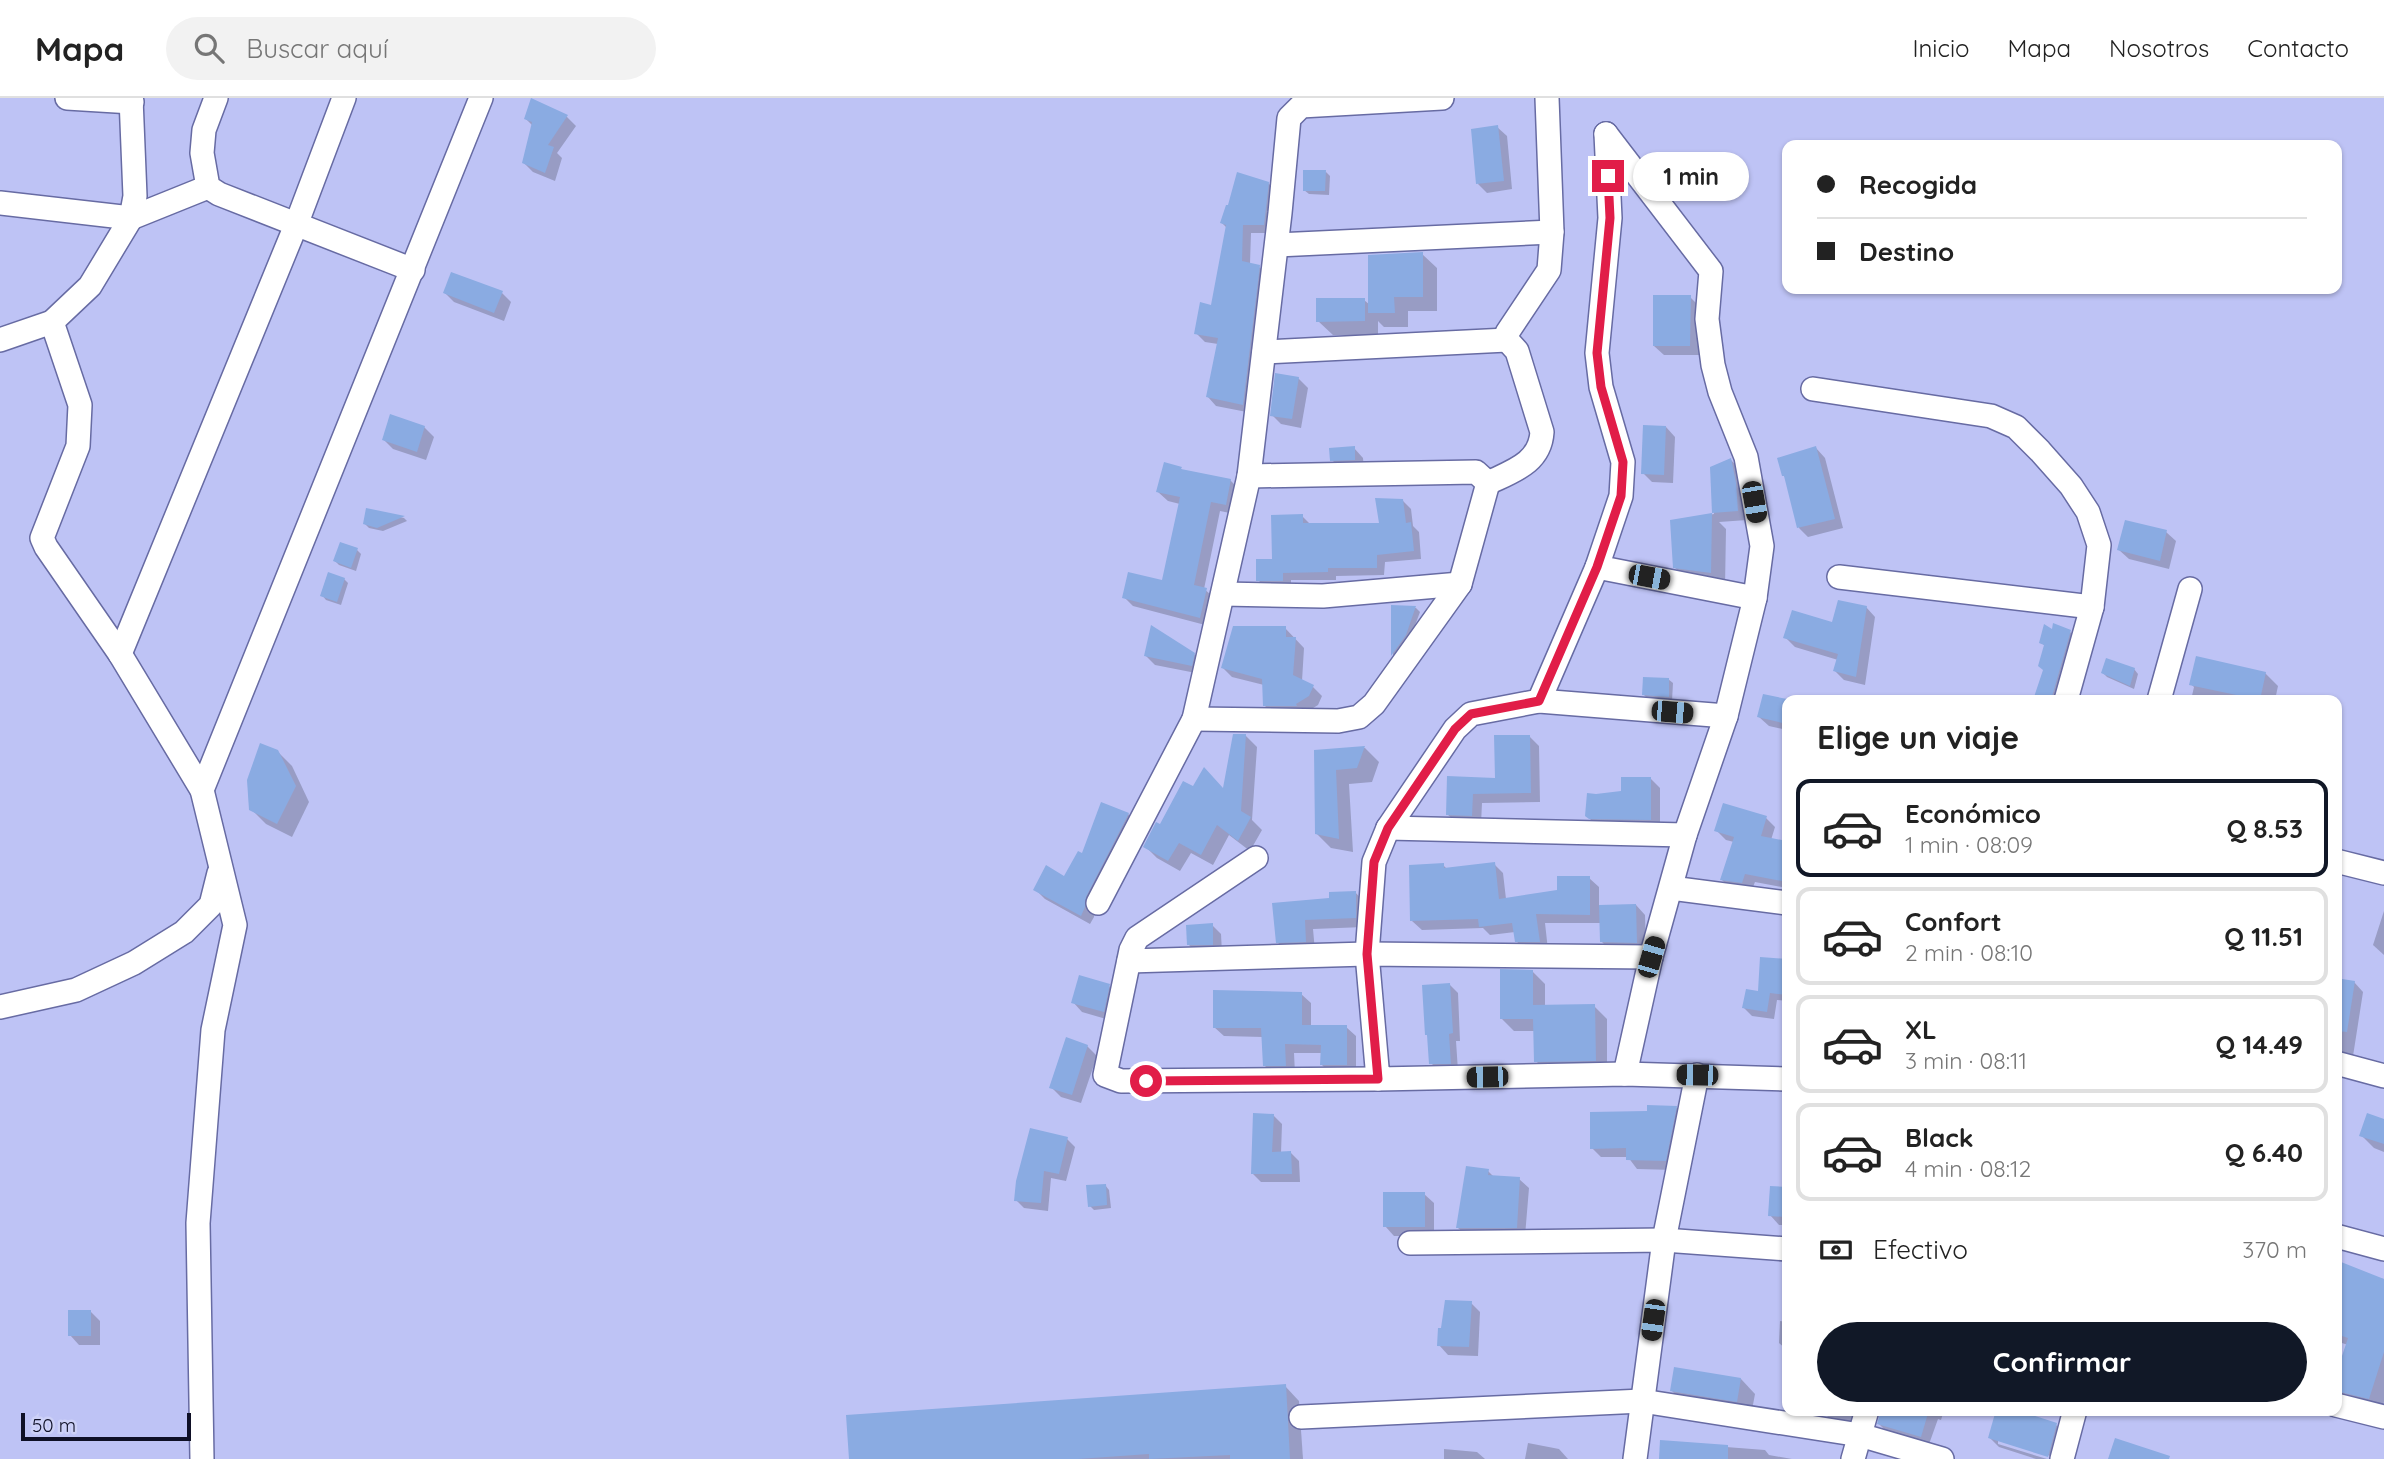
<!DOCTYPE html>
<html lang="es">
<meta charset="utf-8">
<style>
:root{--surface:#fff;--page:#f2f2f2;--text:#222;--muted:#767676;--line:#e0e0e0;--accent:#111827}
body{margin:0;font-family:Quicksand,sans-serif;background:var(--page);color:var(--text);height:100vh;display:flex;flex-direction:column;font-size:26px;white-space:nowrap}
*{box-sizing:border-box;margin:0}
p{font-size:23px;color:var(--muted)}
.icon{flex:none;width:38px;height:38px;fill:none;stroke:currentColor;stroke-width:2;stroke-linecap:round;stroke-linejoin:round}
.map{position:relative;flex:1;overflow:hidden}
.side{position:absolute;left:1782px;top:597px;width:560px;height:721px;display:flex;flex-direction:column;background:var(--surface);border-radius:14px;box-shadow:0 2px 5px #0004}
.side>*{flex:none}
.banner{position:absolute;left:1782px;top:42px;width:560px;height:154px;border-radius:14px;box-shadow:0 2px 5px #0004;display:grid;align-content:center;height:154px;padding:0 35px;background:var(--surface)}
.scale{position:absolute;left:21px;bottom:18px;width:170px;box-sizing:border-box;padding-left:7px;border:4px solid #0f1026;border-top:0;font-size:19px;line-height:24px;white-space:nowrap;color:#0f1026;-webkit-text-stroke:5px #cdd1f7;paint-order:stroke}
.end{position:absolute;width:32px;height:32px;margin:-16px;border:9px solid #e11d48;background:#fff;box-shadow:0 0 0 4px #fff}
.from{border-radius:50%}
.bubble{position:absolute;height:49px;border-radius:24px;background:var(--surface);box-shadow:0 2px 5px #0004;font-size:23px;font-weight:700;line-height:49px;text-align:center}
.car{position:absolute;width:21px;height:42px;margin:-21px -10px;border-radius:9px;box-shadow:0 0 5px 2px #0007;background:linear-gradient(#222 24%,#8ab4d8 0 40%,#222 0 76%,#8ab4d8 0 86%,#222 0)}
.banner b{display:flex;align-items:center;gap:24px;height:66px;font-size:26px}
.banner b+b{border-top:2px solid var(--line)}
.banner i{width:18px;height:18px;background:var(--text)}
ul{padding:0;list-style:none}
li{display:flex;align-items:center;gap:21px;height:98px;margin:0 14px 10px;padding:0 21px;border:4px solid var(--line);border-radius:14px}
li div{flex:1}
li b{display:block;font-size:26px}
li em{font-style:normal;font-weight:700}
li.selected{border-color:var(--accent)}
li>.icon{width:63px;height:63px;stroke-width:1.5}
h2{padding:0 35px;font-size:32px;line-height:84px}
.pay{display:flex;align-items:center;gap:18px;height:77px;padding:0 35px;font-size:26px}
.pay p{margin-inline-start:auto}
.primary-button{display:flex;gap:14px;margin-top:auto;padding:14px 35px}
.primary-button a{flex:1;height:80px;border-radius:42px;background:var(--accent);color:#fff;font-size:28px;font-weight:700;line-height:80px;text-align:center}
header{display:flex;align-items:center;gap:42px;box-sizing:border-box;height:98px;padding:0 35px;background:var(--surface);border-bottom:2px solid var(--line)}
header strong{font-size:33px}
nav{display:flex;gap:38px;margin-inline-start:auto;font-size:24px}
.search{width:490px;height:63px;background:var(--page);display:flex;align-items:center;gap:18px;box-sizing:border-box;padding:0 24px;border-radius:38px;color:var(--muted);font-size:26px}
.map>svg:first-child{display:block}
.shadow{fill:#0003}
.building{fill:#8aabe2}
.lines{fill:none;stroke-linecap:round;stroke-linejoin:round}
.minor-casing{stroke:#676ba3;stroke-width:26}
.minor{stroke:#fff;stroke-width:23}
.route{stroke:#e11d48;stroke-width:9}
</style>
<header>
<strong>Mapa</strong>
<div class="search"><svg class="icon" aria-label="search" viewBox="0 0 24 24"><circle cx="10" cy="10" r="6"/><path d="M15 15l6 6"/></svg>Buscar aquí</div>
<nav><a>Inicio</a><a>Mapa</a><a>Nosotros</a><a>Contacto</a></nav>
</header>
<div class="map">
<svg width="2384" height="1361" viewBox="0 0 2384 1361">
<rect width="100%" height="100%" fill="#bec3f5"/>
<g class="shadow">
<path d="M 532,2 L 567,19 L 576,28 L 557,55 L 562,60 L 555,83 L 533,74 L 523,64 L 533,28 L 526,21 Z"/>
<path d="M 1497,29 L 1507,38 L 1512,91 L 1487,95 L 1478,86 Z"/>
<path d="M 1326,74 L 1330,78 L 1329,97 L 1309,96 L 1304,92 Z"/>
<path d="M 1268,85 L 1277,94 L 1273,135 L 1251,135 L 1250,166 L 1259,169 L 1268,177 L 1252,315 L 1216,308 L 1208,299 L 1218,246 L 1205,244 L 1196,235 L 1213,209 L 1227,130 L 1222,125 Z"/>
<path d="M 1422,156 L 1437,170 L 1437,213 L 1408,213 L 1408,229 L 1384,229 L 1378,223 L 1378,237 L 1333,237 L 1318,223 L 1364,202 L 1370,207 Z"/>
<path d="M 445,195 L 502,195 L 511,204 L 504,223 L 454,204 Z"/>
<path d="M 1690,199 L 1699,208 L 1699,257 L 1664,257 L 1654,248 Z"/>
<path d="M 1298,280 L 1308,290 L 1301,330 L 1281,326 L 1272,317 Z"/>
<path d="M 424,329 L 434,339 L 426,362 L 393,351 L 384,342 Z"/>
<path d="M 1666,329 L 1675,339 L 1673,385 L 1652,384 L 1643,375 Z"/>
<path d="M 1354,350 L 1363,360 L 1364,371 L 1341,371 L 1332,362 Z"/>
<path d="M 1816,350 L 1825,360 L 1843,430 L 1808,439 L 1799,430 L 1787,381 L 1783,377 Z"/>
<path d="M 1731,362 L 1740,372 L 1747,422 L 1719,424 L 1726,431 L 1725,489 L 1689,483 L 1674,469 L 1672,424 L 1714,416 L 1712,370 Z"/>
<path d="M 1181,371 L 1184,374 L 1230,382 L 1240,392 L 1235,416 L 1220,413 L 1204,491 L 1216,501 L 1209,528 L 1133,508 L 1124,499 L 1163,484 L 1180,406 L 1168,403 L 1158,394 Z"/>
<path d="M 1403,403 L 1411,411 L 1413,428 L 1419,434 L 1421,461 L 1385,464 L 1384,477 L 1336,478 L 1336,482 L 1291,482 L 1291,491 L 1266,490 L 1258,482 L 1302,418 L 1310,426 L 1381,426 Z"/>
<path d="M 368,412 L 404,420 L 407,423 L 383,433 L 369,430 L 365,426 Z"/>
<path d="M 2166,434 L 2176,443 L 2169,471 L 2129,461 L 2119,452 Z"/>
<path d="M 357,452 L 361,456 L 356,473 L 339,467 L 335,463 Z"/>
<path d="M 344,481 L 348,485 L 341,507 L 326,502 L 322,497 Z"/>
<path d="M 1393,509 L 1416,510 L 1420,514 L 1410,541 L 1396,561 L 1393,558 Z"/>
<path d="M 1866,509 L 1875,519 L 1865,587 L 1844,582 L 1835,573 L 1838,562 L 1795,549 L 1785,539 L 1834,526 Z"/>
<path d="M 1285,530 L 1304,550 L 1302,583 L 1313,589 L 1322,598 L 1318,607 L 1305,615 L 1273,616 L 1264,607 L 1264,587 L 1232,579 L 1223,570 Z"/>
<path d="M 2053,533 L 2070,534 L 2079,543 L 2063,602 L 2034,602 L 2045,572 L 2046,549 L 2041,544 Z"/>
<path d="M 1194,556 L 1203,566 L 1201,576 L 1155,567 L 1146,558 Z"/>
<path d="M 2134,571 L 2138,576 L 2134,591 L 2107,579 L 2103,575 Z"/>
<path d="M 2265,575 L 2278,588 L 2275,602 L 2191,602 L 2194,589 L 2191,586 Z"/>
<path d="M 1668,581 L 1673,585 L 1672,603 L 1648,601 L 1644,597 Z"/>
<path d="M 1787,603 L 1787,632 L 1769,628 L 1759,619 Z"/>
<path d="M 1245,637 L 1257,649 L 1252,722 L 1262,732 L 1250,753 L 1229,737 L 1213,767 L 1191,755 L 1180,773 L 1157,760 L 1145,748 L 1160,728 L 1194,691 L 1224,693 Z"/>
<path d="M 1529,638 L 1539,648 L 1540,704 L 1482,705 L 1481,726 L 1457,725 L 1447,716 L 1449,680 L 1497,681 Z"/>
<path d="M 1365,650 L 1379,664 L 1372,684 L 1349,686 L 1353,754 L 1331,750 L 1316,735 L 1316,653 Z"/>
<path d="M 277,653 L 292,668 L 309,704 L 292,739 L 266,726 L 251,711 Z"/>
<path d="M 1650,680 L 1660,690 L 1660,730 L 1596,727 L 1586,717 L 1623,694 Z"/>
<path d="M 1128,716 L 1138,725 L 1094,808 L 1094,819 L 1090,826 L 1045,801 L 1035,791 L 1065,780 L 1083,758 Z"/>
<path d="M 1766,720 L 1775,729 L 1771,742 L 1787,744 L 1787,790 L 1755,784 L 1751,794 L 1731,791 L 1722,782 L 1734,744 L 1726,742 L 1716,732 Z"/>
<path d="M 1494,766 L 1503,775 L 1506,801 L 1559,794 L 1589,780 L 1599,789 L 1599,808 L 1636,807 L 1645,817 L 1646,854 L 1611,853 L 1602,844 L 1601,825 L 1545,825 L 1548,852 L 1526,852 L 1516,843 L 1515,834 L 1490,837 L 1483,830 L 1422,832 L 1412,823 L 1443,767 L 1447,771 Z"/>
<path d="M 1355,794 L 1364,804 L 1364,829 L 1313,831 L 1315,853 L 1287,853 L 1277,844 L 1331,801 Z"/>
<path d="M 2384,813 L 2384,857 L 2373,847 Z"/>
<path d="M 1212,827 L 1221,836 L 1222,855 L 1198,856 L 1189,847 Z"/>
<path d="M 1787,862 L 1787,903 L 1777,902 L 1774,921 L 1752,918 L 1744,910 Z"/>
<path d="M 1532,873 L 1545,886 L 1545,908 L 1594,908 L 1607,921 L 1607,974 L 1549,976 L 1536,963 L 1535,933 L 1514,933 L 1502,921 Z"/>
<path d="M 2336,882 L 2354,884 L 2363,894 L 2353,958 L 2336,955 Z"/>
<path d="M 1450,887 L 1458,895 L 1460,943 L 1456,943 L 1458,973 L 1439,973 L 1431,965 Z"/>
<path d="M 1109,888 L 1118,897 L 1113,923 L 1082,914 L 1073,904 Z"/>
<path d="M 1301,896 L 1311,905 L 1311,929 L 1346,929 L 1356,938 L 1356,976 L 1331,976 L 1322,967 L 1322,955 L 1294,955 L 1295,976 L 1274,977 L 1264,967 L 1263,939 L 1224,938 L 1214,929 Z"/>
<path d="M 1087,948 L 1097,958 L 1081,1005 L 1061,999 L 1051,989 Z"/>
<path d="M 1676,1009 L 1685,1019 L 1675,1072 L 1637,1071 L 1628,1059 L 1601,1059 L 1592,1050 L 1649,1015 Z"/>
<path d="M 1273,1017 L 1282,1026 L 1281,1055 L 1290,1054 L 1299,1063 L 1300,1084 L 1261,1084 L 1253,1076 Z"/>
<path d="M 2384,1023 L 2384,1054 L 2374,1050 L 2361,1037 Z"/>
<path d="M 1067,1041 L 1075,1049 L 1066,1083 L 1051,1080 L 1048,1113 L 1024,1110 L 1016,1102 Z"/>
<path d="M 1488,1073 L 1494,1079 L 1519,1081 L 1529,1090 L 1525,1138 L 1468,1139 L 1458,1130 Z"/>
<path d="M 1105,1087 L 1109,1092 L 1111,1110 L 1094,1112 L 1090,1108 Z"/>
<path d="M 1787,1091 L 1787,1127 L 1779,1127 L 1770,1117 Z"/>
<path d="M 1424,1096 L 1434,1105 L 1434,1138 L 1394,1138 L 1385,1128 Z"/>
<path d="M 2336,1174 L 2384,1181 L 2384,1304 L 2381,1312 L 2336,1298 L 2336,1282 L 2348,1247 L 2336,1243 Z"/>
<path d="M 1471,1205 L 1480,1214 L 1478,1258 L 1448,1257 L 1439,1247 Z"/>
<path d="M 90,1213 L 100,1223 L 100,1247 L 79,1247 L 70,1237 Z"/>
<path d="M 1780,1223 L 1787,1224 L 1787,1252 L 1779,1245 Z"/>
<path d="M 1741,1281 L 1755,1296 L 1751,1317 L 1686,1307 L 1672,1293 Z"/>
<path d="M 1285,1288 L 1299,1303 L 1303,1361 L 851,1361 Z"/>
<path d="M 1827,1312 L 1871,1312 L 1862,1332 L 1837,1328 L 1826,1317 Z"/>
<path d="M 1881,1312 L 1944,1312 L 1941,1322 L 1938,1321 L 1928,1349 L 1891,1338 L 1879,1326 Z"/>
<path d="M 2056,1327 L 2065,1336 L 2057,1360 L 1998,1342 L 1998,1346 L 2047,1361 L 2036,1361 L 1999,1349 L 1990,1340 Z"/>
<path d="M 1661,1344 L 1765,1352 L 1769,1357 L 1792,1361 L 1660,1361 Z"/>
<path d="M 1528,1345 L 1559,1351 L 1568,1361 L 1525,1361 Z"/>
<path d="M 1444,1351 L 1477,1354 L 1485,1361 L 1444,1361 Z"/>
</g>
<g class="building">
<path d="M 531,0 L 568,17 L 548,47 L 554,49 L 545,75 L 522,65 L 532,24 L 524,21 Z"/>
<path d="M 1498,27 L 1504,83 L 1476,86 L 1471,31 Z"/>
<path d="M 1303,72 L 1326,72 L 1325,93 L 1303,93 Z"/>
<path d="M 1237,74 L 1269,84 L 1264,127 L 1243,127 L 1242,163 L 1260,167 L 1243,307 L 1206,299 L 1218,240 L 1194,236 L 1200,204 L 1211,207 L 1226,127 L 1220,125 L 1226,107 L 1228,107 Z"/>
<path d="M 1423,154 L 1423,199 L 1394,199 L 1395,215 L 1368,215 L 1368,157 Z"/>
<path d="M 451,174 L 503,193 L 494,215 L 443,195 Z"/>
<path d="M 1653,197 L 1691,197 L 1690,248 L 1653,248 Z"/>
<path d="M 1316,200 L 1365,200 L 1365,223 L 1316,224 Z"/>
<path d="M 1275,275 L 1299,279 L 1292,321 L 1270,318 Z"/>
<path d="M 390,316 L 425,328 L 417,354 L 382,342 Z"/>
<path d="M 1643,327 L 1666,328 L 1664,377 L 1641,376 Z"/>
<path d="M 1355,348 L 1355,362 L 1330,363 L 1329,350 Z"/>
<path d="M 1816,348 L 1835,421 L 1797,430 L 1784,378 L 1782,378 L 1777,360 Z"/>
<path d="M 1731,360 L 1736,385 L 1738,413 L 1712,415 L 1710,369 Z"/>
<path d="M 1164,364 L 1182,369 L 1181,371 L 1231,381 L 1226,407 L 1211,404 L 1194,487 L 1207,490 L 1200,520 L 1122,500 L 1128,474 L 1162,482 L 1180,399 L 1156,394 Z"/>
<path d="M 1375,400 L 1403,401 L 1406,425 L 1411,424 L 1414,453 L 1377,457 L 1377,470 L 1328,470 L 1328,474 L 1283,475 L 1283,483 L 1256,483 L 1256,461 L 1272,461 L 1271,417 L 1303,416 L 1303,425 L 1379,425 Z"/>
<path d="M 366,410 L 405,418 L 377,430 L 363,426 Z"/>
<path d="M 1712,415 L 1711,475 L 1673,470 L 1670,422 Z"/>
<path d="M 2125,422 L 2167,432 L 2160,463 L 2117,452 Z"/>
<path d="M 340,444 L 358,450 L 351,470 L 333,463 Z"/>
<path d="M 328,474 L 345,480 L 337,504 L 320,498 Z"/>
<path d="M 1838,502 L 1867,508 L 1856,579 L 1833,573 L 1838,556 L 1783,540 L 1792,512 L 1832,524 Z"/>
<path d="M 1391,507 L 1416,508 L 1406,537 L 1391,558 Z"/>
<path d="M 2053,525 L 2071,532 L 2051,602 L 2033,602 L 2043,572 L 2038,568 L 2044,547 L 2039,545 L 2044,526 L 2052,531 Z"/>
<path d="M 1151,527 L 1195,555 L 1192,568 L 1144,558 Z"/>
<path d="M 1233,528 L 1286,528 L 1286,539 L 1296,539 L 1293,577 L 1314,587 L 1309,598 L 1296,606 L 1297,608 L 1263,608 L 1262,581 L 1221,570 Z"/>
<path d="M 2196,558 L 2266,574 L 2260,602 L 2189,587 Z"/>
<path d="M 2106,560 L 2135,570 L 2130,588 L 2101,575 Z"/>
<path d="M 1643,579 L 1669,580 L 1669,599 L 1642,597 Z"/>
<path d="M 1763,596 L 1787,601 L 1787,626 L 1757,619 Z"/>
<path d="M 1233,636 L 1246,636 L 1241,713 L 1251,719 L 1238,743 L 1217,727 L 1201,757 L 1179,745 L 1168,763 L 1143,749 L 1156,724 L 1160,726 L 1183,683 L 1193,688 L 1204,669 L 1223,690 Z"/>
<path d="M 1494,637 L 1530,637 L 1531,695 L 1473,696 L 1472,718 L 1446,717 L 1447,678 L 1495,680 Z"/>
<path d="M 260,645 L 278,652 L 296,688 L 277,726 L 249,712 L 247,682 Z"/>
<path d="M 1365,648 L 1357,670 L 1336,672 L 1339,741 L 1315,736 L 1314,652 Z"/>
<path d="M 1621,679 L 1651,679 L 1651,722 L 1589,721 L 1585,718 L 1587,695 L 1596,696 L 1621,693 Z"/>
<path d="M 1101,704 L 1129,715 L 1086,799 L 1085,809 L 1081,818 L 1033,792 L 1046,767 L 1064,778 L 1078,753 L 1082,755 Z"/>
<path d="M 1723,705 L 1767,718 L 1761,738 L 1787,743 L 1787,784 L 1745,776 L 1742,785 L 1720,782 L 1734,739 L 1714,733 Z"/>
<path d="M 1495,764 L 1499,801 L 1557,792 L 1557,778 L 1590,778 L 1590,817 L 1536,816 L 1540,844 L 1515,844 L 1512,825 L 1479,829 L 1478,821 L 1410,823 L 1409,767 L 1444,765 L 1444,770 Z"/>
<path d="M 1356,793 L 1356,820 L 1305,822 L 1306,844 L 1276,845 L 1272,805 L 1329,800 L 1329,794 Z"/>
<path d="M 1636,806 L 1637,845 L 1600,844 L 1599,807 Z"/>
<path d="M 1213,825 L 1213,847 L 1187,847 L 1186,827 Z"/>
<path d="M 1760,859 L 1787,861 L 1787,897 L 1770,895 L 1767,914 L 1742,910 L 1746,891 L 1758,893 Z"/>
<path d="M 1500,871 L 1533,872 L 1533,907 L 1595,906 L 1596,963 L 1534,964 L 1533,921 L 1500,921 Z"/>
<path d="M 1079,877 L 1110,886 L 1104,914 L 1071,905 Z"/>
<path d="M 2336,880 L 2355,883 L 2347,934 L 2336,933 Z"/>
<path d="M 1450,885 L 1453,935 L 1449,936 L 1451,966 L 1429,966 L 1427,937 L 1425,937 L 1422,887 Z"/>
<path d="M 1213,892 L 1302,894 L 1302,927 L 1347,927 L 1347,967 L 1320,967 L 1321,947 L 1285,946 L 1286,968 L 1263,968 L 1261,930 L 1213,930 Z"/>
<path d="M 1066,939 L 1088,947 L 1072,997 L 1049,990 Z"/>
<path d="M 1647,1007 L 1677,1008 L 1666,1063 L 1626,1062 L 1626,1050 L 1590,1051 L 1590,1014 L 1647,1013 Z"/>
<path d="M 1253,1015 L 1274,1016 L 1272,1054 L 1291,1053 L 1292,1076 L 1251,1076 Z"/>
<path d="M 2367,1015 L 2384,1021 L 2384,1046 L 2359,1038 Z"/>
<path d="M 1030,1030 L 1068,1039 L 1059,1076 L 1044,1073 L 1041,1105 L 1014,1103 L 1016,1083 Z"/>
<path d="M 1466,1068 L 1489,1071 L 1488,1077 L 1520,1079 L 1517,1130 L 1456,1130 Z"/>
<path d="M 1106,1086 L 1107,1107 L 1088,1109 L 1086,1087 Z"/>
<path d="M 1770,1088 L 1787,1089 L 1787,1119 L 1768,1118 Z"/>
<rect x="1383" y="1094" width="42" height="35"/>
<path d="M 2336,1162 L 2384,1181 L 2384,1254 L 2369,1301 L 2336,1293 L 2336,1276 L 2348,1240 L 2336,1236 Z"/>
<path d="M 1445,1202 L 1472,1203 L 1469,1249 L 1437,1248 L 1438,1230 L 1441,1230 Z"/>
<rect x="68" y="1212" width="23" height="26"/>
<path d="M 1674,1269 L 1741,1280 L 1737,1304 L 1670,1293 Z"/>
<path d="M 1286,1286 L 1290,1361 L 1230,1361 L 1230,1357 L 1149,1361 L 1149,1356 L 1078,1361 L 849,1361 L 846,1317 Z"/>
<path d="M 1881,1312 L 1929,1312 L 1921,1339 L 1877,1326 Z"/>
<path d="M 1996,1312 L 2016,1312 L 2057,1325 L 2048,1359 L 1988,1340 Z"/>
<path d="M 2115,1340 L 2170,1358 L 2169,1361 L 2108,1361 Z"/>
<path d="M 1660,1342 L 1728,1347 L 1728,1361 L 1659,1361 Z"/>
</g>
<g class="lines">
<defs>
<g id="minor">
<path d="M 67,0 L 132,4"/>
<path d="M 216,0 L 204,32 L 202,55 L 208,89 L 219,96 L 413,172"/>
<path d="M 1606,36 L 1610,120 L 1597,255 L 1601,289 L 1623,364 L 1621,398 L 1597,469 L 1539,603 L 1471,616 L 1455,631 L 1388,730 L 1374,764 L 1367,856 L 1378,981 L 1625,976 L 1787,981"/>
<path d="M 1606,36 L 1711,173 L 1707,221 L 1713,267 L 1720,294 L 1746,359 L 1762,448 L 1755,500 L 1726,618 L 1685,737 L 1651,859 L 1625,976"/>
<path d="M 0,105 L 131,120 L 208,89"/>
<path d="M 1277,147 L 1552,134"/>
<path d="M 52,224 L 80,307 L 78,348 L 42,440 L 46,449 L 120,556 L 202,692 L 235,827 L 213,932 L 198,1125 L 202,1361"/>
<path d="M 0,242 L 52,224 L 90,188 L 131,120 L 135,98 L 131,0"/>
<path d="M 1264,254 L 1507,242"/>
<path d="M 1813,291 L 1991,318 L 2016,329 L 2040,353 L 2071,388 L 2088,414 L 2099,447 L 2092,509 L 2066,602"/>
<path d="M 1488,385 C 1513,373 1540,365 1542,334 L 1517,253 L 1507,242 L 1507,235 L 1549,172 L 1552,134 L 1547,0"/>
<path d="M 1597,469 L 1755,500"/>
<path d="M 1839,479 L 2092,509"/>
<path d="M 1223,496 L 1323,498 L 1460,486"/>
<path d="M 120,556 L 296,127 L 344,0"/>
<path d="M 2159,602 L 2190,491"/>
<path d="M 1539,603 L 1726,618"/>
<path d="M 1194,621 L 1338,623 L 1359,619 L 1374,606 L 1460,486 L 1488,385 L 1476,374 L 1249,378"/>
<path d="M 202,692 L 481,0"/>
<path d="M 1388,730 L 1685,737"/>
<path d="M 1256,760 L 1137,840 L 1131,852 L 1105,977 L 1121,983 L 1378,981"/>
<path d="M 2336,763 L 2384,775"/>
<path d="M 1671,790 L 1787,805"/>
<path d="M 1098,805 L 1194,621 L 1249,378 L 1280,115 L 1289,20 L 1301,8 L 1442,0"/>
<path d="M 1129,863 L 1367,856 L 1651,859"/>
<path d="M 0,909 L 76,892 L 134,865 L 184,834 L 211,807 L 219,775"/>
<path d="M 2336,965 L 2384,978"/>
<path d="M 2336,1138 L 2384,1151"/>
<path d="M 1410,1145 L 1664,1142 L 1787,1151"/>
<path d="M 2336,1307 L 2384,1319"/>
<path d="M 1301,1319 L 1642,1303 L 1860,1337 L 1942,1361"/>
<path d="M 1635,1361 L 1664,1142 L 1697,977"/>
<path d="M 1853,1361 L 1867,1312"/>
<path d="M 2062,1361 L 2075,1312"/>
</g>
</defs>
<use href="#minor" class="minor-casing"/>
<use href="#minor" class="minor"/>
</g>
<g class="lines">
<path class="route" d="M 1146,983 L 1378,981 L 1367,856 L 1374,764 L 1388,730 L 1455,631 L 1471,616 L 1539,603 L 1597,469 L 1621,398 L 1623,364 L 1601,289 L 1597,255 L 1610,120 L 1608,78"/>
</g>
</svg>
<div class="scale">50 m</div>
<i class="end from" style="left:1146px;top:983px"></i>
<i class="end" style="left:1608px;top:78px"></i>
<div class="bubble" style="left:1633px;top:54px;width:116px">1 min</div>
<i class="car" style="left:1754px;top:404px;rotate:170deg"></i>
<i class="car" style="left:1649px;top:479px;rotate:101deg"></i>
<i class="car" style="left:1672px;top:614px;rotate:95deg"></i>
<i class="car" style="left:1651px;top:859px;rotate:16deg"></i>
<i class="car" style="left:1697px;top:977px;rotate:271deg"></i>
<i class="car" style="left:1487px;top:979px;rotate:269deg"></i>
<i class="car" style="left:1653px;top:1222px;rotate:188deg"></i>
<div class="banner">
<b><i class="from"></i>Recogida</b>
<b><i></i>Destino</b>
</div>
<section class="side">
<h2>Elige un viaje</h2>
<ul>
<li class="selected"><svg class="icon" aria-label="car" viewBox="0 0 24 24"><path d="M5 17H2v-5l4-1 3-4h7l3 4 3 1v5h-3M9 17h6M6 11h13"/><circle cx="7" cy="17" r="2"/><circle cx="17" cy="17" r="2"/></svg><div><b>Económico</b><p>1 min · 08:09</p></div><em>Q 8.53</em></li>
<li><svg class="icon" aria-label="car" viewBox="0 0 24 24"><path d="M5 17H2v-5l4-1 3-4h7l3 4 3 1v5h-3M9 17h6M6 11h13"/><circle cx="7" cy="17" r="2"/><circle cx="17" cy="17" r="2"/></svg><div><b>Confort</b><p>2 min · 08:10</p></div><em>Q 11.51</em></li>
<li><svg class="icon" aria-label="car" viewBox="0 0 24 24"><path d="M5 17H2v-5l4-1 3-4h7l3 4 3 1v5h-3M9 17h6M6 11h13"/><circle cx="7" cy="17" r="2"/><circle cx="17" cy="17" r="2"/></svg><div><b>XL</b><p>3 min · 08:11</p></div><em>Q 14.49</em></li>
<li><svg class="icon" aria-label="car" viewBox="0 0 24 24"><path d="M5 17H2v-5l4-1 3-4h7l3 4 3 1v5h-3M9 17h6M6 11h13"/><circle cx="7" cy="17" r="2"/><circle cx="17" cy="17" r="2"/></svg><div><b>Black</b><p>4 min · 08:12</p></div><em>Q 6.40</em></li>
</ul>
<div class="pay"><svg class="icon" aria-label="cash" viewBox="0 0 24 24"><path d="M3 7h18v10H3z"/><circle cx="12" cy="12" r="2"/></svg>Efectivo<p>370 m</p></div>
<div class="primary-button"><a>Confirmar</a></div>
</section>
</div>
